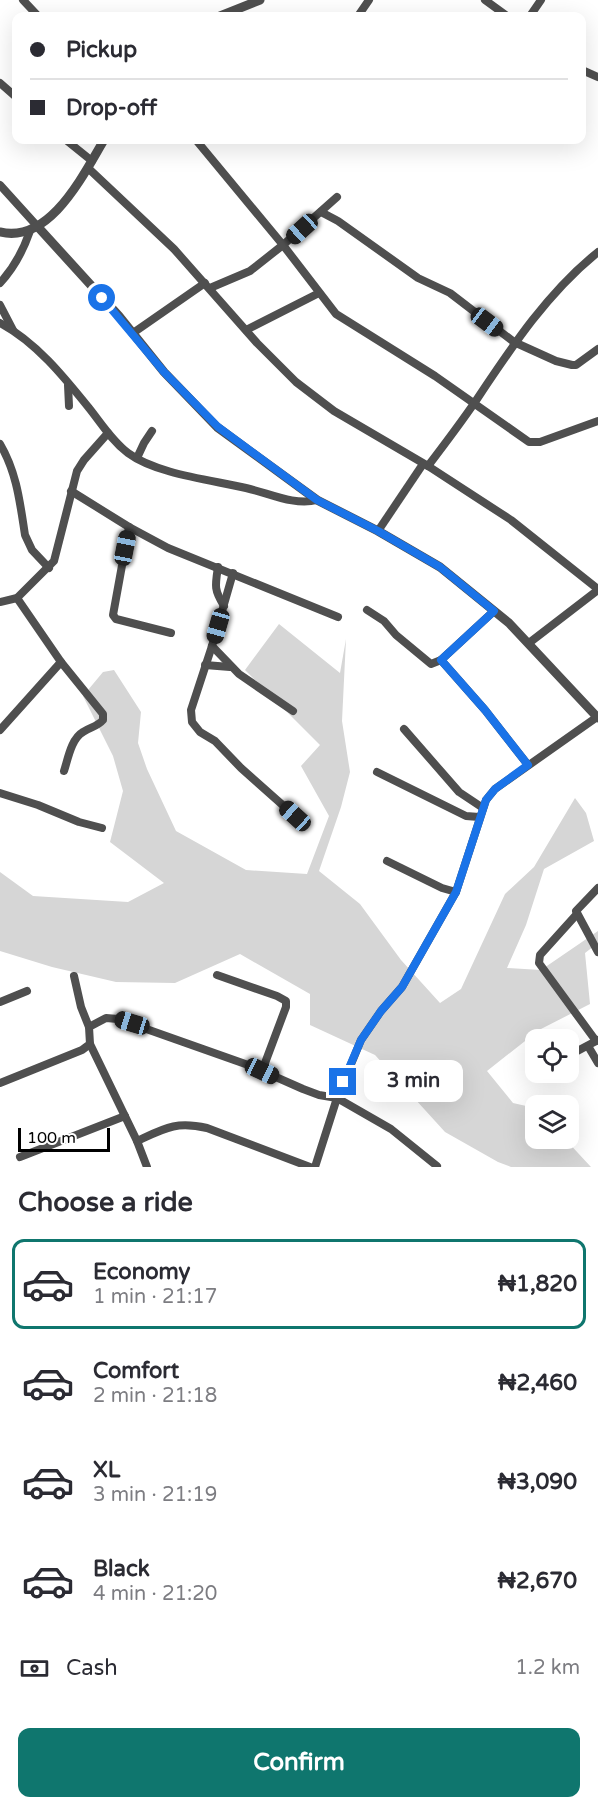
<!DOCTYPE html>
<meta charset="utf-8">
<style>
:root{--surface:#fff;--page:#f7f7f7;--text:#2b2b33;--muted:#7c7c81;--line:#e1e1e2;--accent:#0f766e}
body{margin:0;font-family:"Varela Round",sans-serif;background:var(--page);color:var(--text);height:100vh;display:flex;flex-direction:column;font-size:22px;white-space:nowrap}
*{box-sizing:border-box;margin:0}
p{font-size:20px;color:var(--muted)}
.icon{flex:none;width:33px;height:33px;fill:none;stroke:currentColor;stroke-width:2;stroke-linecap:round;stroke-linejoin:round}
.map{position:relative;height:1167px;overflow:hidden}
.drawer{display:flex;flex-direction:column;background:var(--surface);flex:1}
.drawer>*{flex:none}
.top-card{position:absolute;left:12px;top:12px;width:574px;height:132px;border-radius:12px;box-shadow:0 6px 24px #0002;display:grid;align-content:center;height:132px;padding:0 18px;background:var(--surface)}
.buttons{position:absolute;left:525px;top:1029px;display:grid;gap:12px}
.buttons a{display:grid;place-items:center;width:54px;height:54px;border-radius:12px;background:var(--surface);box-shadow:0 6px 24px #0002;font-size:30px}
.scale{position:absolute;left:18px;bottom:15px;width:92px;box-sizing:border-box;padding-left:6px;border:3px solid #000;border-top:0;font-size:16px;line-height:21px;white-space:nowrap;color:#000;-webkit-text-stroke:4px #fff;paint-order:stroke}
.end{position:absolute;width:27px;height:27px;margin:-14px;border:8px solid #1a73e8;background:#fff;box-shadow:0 0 0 3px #fff}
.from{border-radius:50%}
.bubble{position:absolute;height:42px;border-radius:12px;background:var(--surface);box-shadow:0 6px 24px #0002;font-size:20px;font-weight:700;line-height:42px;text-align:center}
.car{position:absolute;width:18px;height:36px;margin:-18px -9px;border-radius:8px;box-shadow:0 0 4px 2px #0007;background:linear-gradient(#222 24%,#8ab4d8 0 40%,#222 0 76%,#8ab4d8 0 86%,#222 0)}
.top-card b{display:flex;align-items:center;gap:21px;height:57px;font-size:22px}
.top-card b+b{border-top:2px solid var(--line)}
.top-card i{width:15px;height:15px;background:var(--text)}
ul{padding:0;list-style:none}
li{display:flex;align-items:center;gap:18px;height:90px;margin:0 12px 9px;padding:0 6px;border:3px solid transparent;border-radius:12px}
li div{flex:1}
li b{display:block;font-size:22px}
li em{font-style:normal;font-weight:700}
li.active{border-color:var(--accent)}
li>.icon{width:54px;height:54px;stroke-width:1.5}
h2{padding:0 18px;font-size:27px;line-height:72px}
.pay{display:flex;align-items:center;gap:15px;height:66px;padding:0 18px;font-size:22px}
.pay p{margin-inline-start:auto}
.cta{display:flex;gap:12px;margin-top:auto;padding:12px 18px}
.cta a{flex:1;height:69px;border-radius:12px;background:var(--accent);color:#fff;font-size:24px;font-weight:700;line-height:69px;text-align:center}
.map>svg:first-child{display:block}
.green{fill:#d6d6d6}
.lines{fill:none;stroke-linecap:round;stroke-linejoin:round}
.minor{stroke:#4f4f4f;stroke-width:8}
.tertiary{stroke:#4f4f4f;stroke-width:9}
.route{stroke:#1a73e8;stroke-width:8}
</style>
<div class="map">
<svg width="598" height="1167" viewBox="0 0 598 1167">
<rect width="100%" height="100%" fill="#fff"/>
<path class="green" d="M 279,624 L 340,673 L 346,639 L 342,721 L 350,772 L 341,807 L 319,871 L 360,904 L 401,960 L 440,1003 L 461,989 L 505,894 L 534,867 L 575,798 L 586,813 L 594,841 L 544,869 L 526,925 L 507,968 L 541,970 L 598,931 L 598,943 L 585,953 L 590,1004 L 539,1030 L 487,1071 L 513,1103 L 535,1108 L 536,1138 L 565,1139 L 591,1167 L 511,1167 L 498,1162 L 445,1132 L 375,1055 L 310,1025 L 310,994 L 240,954 L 175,983 L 116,982 L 52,967 L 0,951 L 0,872 L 33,896 L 128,902 L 164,883 L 110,842 L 123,791 L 113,756 L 83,696 L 103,672 L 114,670 L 141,712 L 138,743 L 147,769 L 176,831 L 246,870 L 307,874 L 329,816 L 301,766 L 320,745 L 245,670 Z"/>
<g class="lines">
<g class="minor">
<path d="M 23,0 L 38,16"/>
<path d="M 485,0 L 507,16"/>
<path d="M 358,16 L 369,0"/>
<path d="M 530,16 L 541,0"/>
<path d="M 582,70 L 598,77"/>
<path d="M 0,83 L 16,97"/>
<path d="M 66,140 L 92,161"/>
<path d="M 196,140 L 283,245 L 336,314 L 435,376 L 529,442 L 540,442 L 598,421"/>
<path d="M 88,168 L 174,249 L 257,343 L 296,382 L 334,411 L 428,466 L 511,520 L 598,589"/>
<path d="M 0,185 L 38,227"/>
<path d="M 321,212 L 338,221 L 418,278 L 450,293 L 514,342 L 556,361 L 572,365 L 576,365 L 598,349"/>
<path d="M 0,283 C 14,268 23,251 30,231"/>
<path d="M 210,288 L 250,271 L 283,245 L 337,197"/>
<path d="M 0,305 L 13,330"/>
<path d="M 0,323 C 36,342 64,377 89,408 C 101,423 112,441 128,453 C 156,474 212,480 246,488 C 269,493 294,506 317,500"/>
<path d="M 246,330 L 319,293"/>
<path d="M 133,333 L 205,283"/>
<path d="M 68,385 L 69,406"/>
<path d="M 0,444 C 17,473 20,503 25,535 L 32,550 L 49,568"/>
<path d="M 137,458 L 144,443 L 152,431"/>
<path d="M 428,466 C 444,445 460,424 475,402 C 511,348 547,293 598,252"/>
<path d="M 71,491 L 129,527 L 168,548 L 338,617"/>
<path d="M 129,527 L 113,615 L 116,619 L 171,633"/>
<path d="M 378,531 L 423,464"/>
<path d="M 218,567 C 215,586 214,590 224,606"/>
<path d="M 233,573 L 212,646 L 191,710 L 192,722 L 200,732 L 215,741 L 241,768 L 304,824"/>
<path d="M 17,598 L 61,662 L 103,714 L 103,720 C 97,727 90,727 83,732 C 71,739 68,759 64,771"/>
<path d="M 0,602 L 17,598 L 54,561 L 77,471 L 84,460 L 108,433"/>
<path d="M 367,610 L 384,621 L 396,635 L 431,664 L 441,660"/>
<path d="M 494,611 L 441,660 L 485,710 L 528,765"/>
<path d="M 529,643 L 598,590"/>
<path d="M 212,646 L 239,674 L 293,711"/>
<path d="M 205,665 L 230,667"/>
<path d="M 404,729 L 459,792 L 483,808"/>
<path d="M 0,730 L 61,662"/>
<path d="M 377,772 L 466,816 L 479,817"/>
<path d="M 0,793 L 38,805 L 79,822 L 102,828"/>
<path d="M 387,861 L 442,888 L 456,892"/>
<path d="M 598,888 L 576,911 L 598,952"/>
<path d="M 577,914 L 540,955 L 539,963 L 596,1041"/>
<path d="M 217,975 L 277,996 L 286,1001 L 286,1007 L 262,1071"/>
<path d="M 74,976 L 81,1007 L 89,1027"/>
<path d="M 0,1002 L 27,991"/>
<path d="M 90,1044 L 137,1141 L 147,1167"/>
<path d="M 588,1046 L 598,1063"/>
<path d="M 568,1056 L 598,1040"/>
<path d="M 0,1083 L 82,1050 L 90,1044 L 89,1027 L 106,1018 L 118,1019 L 251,1066 L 303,1089 L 319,1095 L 337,1098 L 391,1129 L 437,1166"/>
<path d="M 137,1141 C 165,1128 176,1121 207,1128 L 310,1167"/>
<path d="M 20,1157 L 125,1116"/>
<path d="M 315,1167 L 337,1098 L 361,1040 L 381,1011 L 402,987 L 456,892 L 486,800 L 495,789 L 597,717"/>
</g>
<g class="tertiary">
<path d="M 220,16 L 260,0"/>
<path d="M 38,227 L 119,316 L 164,372 L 217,427 L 317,500 L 378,531 L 440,567 L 509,623 L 598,718"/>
<path d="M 0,232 C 50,244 83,175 104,140"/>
</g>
</g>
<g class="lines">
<path class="route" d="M 102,298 L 164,372 L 218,427 L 317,500 L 378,531 L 440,567 L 494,611 L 441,660 L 485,710 L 528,765 L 495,789 L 486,800 L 456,892 L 402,987 L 381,1011 L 361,1040 L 343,1082"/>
</g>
</svg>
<div class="buttons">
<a><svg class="icon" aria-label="locate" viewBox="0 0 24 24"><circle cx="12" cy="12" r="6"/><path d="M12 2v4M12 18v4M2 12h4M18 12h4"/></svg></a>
<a><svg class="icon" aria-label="layers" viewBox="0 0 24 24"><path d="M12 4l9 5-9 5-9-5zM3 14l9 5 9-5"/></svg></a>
</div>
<div class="scale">100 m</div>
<i class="end from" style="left:102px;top:298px"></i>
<i class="end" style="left:343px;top:1082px"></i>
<div class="bubble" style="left:364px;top:1060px;width:99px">3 min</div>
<i class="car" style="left:302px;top:229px;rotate:228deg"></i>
<i class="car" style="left:487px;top:322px;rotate:127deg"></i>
<i class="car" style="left:125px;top:548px;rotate:11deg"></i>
<i class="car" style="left:218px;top:626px;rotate:196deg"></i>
<i class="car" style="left:295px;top:816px;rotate:312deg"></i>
<i class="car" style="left:132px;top:1023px;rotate:287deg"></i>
<i class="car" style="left:262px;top:1071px;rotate:115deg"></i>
<div class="top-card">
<b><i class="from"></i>Pickup</b>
<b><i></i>Drop-off</b>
</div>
</div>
<section class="drawer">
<h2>Choose a ride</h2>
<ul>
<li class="active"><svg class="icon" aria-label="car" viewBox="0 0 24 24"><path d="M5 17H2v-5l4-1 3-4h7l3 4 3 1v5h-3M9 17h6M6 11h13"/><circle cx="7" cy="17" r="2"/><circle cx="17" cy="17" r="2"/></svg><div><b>Economy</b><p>1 min · 21:17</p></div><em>₦1,820</em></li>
<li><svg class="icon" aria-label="car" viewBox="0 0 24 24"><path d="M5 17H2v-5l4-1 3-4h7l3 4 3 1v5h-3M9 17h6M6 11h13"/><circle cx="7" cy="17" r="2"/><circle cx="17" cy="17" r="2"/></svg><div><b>Comfort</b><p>2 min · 21:18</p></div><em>₦2,460</em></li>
<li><svg class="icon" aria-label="car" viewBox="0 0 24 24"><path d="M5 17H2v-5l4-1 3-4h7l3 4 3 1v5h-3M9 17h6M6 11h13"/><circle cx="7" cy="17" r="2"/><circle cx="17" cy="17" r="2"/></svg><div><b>XL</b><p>3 min · 21:19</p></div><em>₦3,090</em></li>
<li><svg class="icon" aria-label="car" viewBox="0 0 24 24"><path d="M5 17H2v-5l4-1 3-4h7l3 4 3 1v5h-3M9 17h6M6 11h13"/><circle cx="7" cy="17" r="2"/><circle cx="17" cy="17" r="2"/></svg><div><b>Black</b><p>4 min · 21:20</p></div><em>₦2,670</em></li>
</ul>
<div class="pay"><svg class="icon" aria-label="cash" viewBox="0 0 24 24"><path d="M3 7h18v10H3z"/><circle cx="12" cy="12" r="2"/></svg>Cash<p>1.2 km</p></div>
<div class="cta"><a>Confirm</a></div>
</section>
